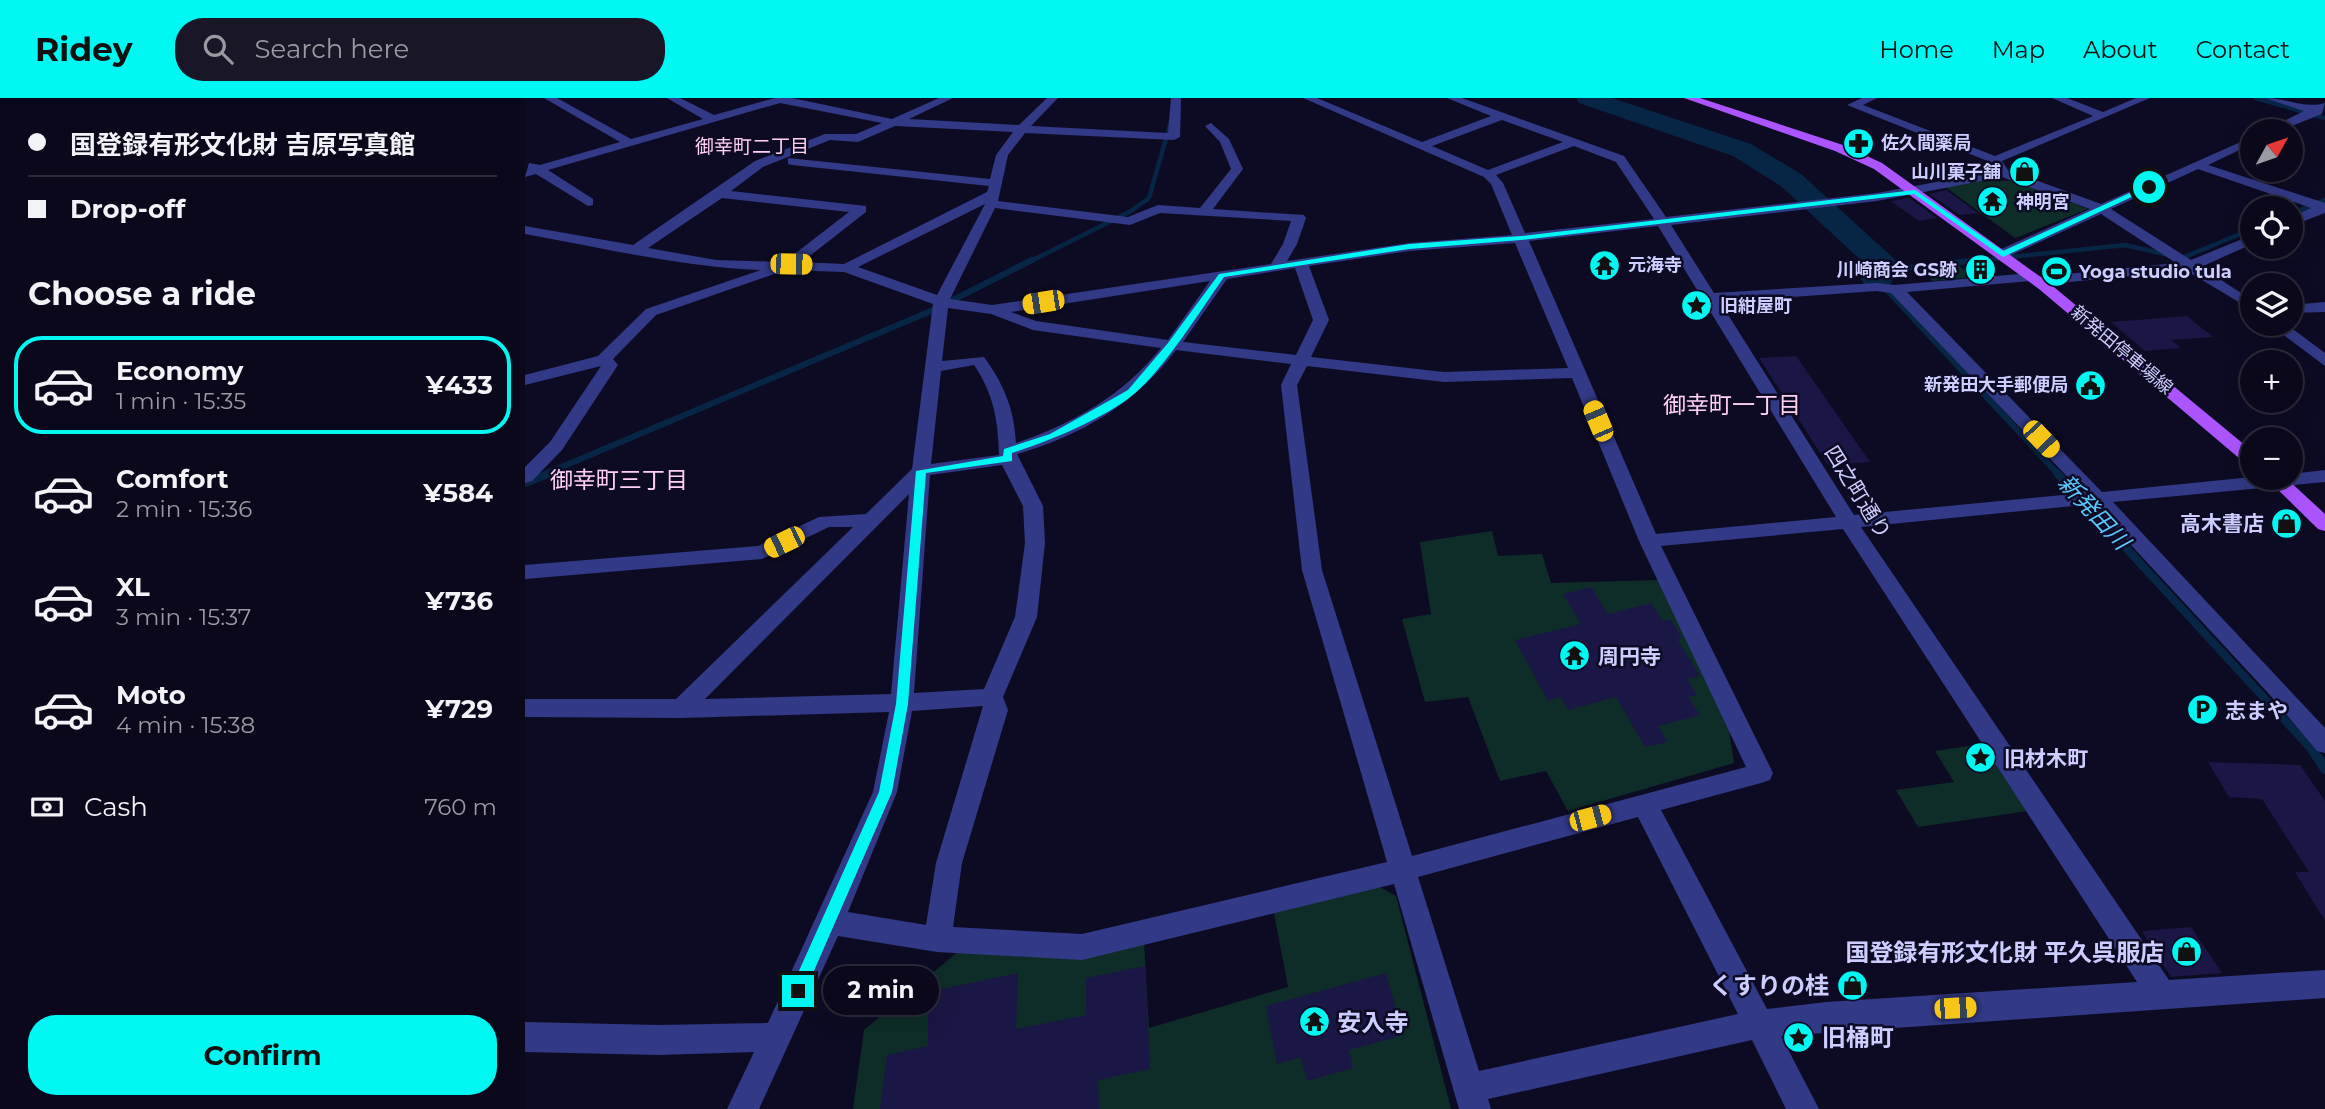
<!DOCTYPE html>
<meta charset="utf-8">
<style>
:root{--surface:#0a081a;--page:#181627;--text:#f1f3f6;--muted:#999aa2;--line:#2a2939;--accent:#00f8f3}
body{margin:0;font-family:Montserrat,"Noto Sans JP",sans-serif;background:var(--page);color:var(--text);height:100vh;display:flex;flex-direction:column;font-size:26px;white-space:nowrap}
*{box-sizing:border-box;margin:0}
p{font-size:23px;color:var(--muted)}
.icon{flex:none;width:38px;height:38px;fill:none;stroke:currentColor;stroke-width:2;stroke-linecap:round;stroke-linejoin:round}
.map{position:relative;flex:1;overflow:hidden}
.details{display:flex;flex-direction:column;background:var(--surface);width:525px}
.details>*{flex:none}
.top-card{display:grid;align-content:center;height:154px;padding:0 28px;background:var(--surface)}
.needle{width:46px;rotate:50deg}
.buttons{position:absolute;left:1715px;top:21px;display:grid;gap:14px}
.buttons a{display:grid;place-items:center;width:63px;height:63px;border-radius:50%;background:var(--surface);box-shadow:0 7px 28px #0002,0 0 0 2px var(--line);font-size:35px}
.end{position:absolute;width:32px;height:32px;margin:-16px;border:9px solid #00f8f3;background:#111;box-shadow:0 0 0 4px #111}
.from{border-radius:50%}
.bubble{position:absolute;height:49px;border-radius:24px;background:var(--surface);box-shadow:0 7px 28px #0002,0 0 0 2px var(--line);font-size:23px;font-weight:700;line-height:49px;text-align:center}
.car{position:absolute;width:21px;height:42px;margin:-21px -10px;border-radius:9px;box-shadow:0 0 5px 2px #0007;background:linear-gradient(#f5c518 24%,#345 0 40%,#f5c518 0 76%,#345 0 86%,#f5c518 0)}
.top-card b{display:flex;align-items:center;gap:24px;height:66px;font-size:26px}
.top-card b+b{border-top:2px solid var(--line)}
.top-card i{width:18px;height:18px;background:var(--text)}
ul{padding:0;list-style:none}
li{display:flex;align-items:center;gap:21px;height:98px;margin:0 14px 10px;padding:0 14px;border:4px solid transparent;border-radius:28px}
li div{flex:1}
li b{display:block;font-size:26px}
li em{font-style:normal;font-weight:700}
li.selected{border-color:var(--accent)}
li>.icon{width:63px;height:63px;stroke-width:1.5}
h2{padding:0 28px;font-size:32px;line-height:84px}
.pay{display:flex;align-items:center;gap:18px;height:77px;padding:0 28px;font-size:26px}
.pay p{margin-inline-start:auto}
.primary-button{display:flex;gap:14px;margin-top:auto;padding:14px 28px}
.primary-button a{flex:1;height:80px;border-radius:28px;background:var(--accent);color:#111;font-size:28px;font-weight:700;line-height:80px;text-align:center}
header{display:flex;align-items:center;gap:42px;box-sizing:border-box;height:98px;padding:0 35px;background:var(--accent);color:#111}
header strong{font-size:33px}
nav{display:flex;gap:38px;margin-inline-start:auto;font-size:24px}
.search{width:490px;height:63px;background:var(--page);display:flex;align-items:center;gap:18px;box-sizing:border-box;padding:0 24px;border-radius:28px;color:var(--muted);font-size:26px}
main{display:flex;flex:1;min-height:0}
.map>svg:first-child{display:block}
.green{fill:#0e2d28}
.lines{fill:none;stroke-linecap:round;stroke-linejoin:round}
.stream-far3{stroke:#072646;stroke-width:4.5}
.stream-far2{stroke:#072646;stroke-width:6}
.stream-far1{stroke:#072646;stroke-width:8}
.stream{stroke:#072646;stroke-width:10}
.river{fill:#072646;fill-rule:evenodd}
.building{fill:#1a1645}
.minor{fill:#323986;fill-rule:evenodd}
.major{fill:#ab54ff;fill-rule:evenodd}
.route{fill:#00f8f3}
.labels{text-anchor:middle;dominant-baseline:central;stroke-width:5;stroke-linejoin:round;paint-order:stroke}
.far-poi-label{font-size:18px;font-weight:bold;fill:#cdcdff;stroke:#0d0b23;text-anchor:start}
.far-street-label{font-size:18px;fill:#cdcdff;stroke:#0d0b23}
.far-neighbourhood-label{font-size:19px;fill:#ffcff3;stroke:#0d0b23}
.street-label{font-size:21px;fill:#cdcdff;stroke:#0d0b23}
.poi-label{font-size:21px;font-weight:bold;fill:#cdcdff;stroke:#0d0b23;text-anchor:start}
.neighbourhood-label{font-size:23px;fill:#ffcff3;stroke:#0d0b23}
.water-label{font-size:23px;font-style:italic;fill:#5bc7ff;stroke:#0d0b23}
.near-poi-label{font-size:24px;font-weight:bold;fill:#cdcdff;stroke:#0d0b23;text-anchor:end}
</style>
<header>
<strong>Ridey</strong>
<div class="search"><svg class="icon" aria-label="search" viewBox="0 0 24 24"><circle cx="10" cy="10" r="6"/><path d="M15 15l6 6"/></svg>Search here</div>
<nav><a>Home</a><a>Map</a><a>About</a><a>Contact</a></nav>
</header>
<main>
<section class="details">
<div class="top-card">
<b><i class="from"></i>国登録有形文化財 吉原写真館</b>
<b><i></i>Drop-off</b>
</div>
<h2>Choose a ride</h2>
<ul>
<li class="selected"><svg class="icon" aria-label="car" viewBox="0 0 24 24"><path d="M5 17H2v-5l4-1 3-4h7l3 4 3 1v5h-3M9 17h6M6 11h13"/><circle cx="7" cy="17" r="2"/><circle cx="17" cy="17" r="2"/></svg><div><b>Economy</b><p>1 min · 15:35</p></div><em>¥433</em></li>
<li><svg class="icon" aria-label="car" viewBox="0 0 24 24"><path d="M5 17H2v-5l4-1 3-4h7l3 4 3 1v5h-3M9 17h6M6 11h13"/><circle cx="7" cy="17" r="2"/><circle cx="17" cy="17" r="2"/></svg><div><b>Comfort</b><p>2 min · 15:36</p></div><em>¥584</em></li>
<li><svg class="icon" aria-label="car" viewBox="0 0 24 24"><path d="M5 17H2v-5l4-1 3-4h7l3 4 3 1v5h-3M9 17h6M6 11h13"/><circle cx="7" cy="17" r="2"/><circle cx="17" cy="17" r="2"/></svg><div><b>XL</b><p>3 min · 15:37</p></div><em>¥736</em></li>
<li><svg class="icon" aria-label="car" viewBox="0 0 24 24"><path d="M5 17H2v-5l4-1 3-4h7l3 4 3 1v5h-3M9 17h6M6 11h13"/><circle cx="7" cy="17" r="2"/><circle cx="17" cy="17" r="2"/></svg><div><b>Moto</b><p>4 min · 15:38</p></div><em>¥729</em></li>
</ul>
<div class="pay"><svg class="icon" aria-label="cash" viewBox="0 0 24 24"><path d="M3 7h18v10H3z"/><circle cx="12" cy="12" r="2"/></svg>Cash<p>760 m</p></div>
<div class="primary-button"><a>Confirm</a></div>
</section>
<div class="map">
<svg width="1800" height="1011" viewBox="0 0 1800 1011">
<rect width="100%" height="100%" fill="#0d0b23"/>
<g class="green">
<path d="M 1454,82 L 1489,83 L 1563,111 L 1490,140 L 1419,88 Z"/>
<path d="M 1432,166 L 1448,179 L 1408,183 L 1393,170 Z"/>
<path d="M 967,433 L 973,458 L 1017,456 L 1026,485 L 1135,482 L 1204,633 L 1209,665 L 1043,713 L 1021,673 L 975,683 L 943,599 L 900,604 L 877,521 L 906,516 L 895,444 Z"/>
<path d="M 1457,646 L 1503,713 L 1393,729 L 1371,692 L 1429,684 L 1410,653 Z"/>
<path d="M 851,787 L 871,798 L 926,1011 L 328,1011 L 339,932 L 446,843 L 619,844 L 624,930 L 763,889 L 748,810 Z"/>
</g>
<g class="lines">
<g class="stream-far3">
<path d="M 1731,0 L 1800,20"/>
<path d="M 1766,116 L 1800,102"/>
<path d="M 504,164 L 606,113 L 624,100 L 646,23"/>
<path d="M 1437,164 L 1600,147 L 1657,160 L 1727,131"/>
</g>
<g class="stream-far2">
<path d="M 1360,167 L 1380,170 L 1454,162"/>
<path d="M 1352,181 L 1533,376"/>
<path d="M 20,376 L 406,213 L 507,162"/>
</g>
<g class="stream-far1">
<path d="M 1532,375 L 1788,653"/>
<path d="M 0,385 L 25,375"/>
</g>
<path class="stream" d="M 1787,651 L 1800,671"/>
<path class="river" d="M 1051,0 L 1087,0 L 1226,46 L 1276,76 L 1376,167 L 1364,188 L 1352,191 L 1340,188 L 1336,181 L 1343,169 L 1256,88 L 1208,58 L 1054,5 Z"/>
</g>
<g class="building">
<path d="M 1421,92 L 1453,115 L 1435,117 L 1404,96 Z"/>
<path d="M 1384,100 L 1412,120 L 1394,123 L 1366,103 Z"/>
<path d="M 1662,218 L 1688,239 L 1646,242 L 1656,250 L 1620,253 L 1586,224 Z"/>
<path d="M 1271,258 L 1345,364 L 1303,367 L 1234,260 Z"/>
<path d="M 1066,489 L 1083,516 L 1126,505 L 1138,523 L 1145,521 L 1155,536 L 1157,540 L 1152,541 L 1175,578 L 1162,581 L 1172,597 L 1163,599 L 1175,617 L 1133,628 L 1142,644 L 1120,649 L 1091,599 L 1043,612 L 1036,599 L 1023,603 L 990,542 L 1056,526 L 1038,496 Z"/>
<path d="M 1683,664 L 1775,667 L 1800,703 L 1800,823 L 1770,774 L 1784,774 L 1737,701 L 1704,699 Z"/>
<path d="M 1666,829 L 1697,875 L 1646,879 L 1617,833 Z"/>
<path d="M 620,868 L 625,971 L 573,982 L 574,1011 L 355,1011 L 362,957 L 403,948 L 403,894 L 493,875 L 491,931 L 561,917 L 561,880 Z"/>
<path d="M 861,875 L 878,937 L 824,952 L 828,970 L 782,983 L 776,959 L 752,966 L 741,908 Z"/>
</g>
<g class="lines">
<g class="minor">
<path d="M 19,0 L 32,0 L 106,41 L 178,21 L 142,0 L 155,0 L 189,17 L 250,0 L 267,0 L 367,21 L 414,0 L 428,0 L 384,21 L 494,27 L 522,0 L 533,0 L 506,28 L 643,35 L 646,0 L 656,0 L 655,39 L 649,42 L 500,35 L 483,57 L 473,103 L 603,119 L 633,107 L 675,110 L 706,71 L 695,44 L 680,28 L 686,25 L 704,41 L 718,71 L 688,111 L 779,117 L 781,120 L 772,146 L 762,163 L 884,145 L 987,137 L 966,86 L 959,79 L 778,0 L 792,0 L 897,44 L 966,18 L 922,0 L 937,0 L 1099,58 L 1141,119 L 1352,95 L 1470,73 L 1465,64 L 1322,7 L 1337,0 L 1352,0 L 1338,7 L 1470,58 L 1568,18 L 1527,0 L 1542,0 L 1578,14 L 1611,0 L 1625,0 L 1477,63 L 1483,72 L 1576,106 L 1727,39 L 1727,46 L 1683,67 L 1800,105 L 1800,115 L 1766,128 L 1766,119 L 1786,110 L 1673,71 L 1586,111 L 1666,162 L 1727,137 L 1727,146 L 1676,169 L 1727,202 L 1727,212 L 1662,173 L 1512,187 L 1505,183 L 1382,194 L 1577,394 L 1727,379 L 1766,380 L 1766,376 L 1800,372 L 1800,384 L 1588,404 L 1800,630 L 1800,655 L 1792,653 L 1744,596 L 1568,406 L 1336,429 L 1644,882 L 1800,872 L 1800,900 L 1256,938 L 1294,1011 L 1261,1011 L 1227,942 L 963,1001 L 966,1011 L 934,1011 L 869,786 L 557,862 L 412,854 L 313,838 L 234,1011 L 202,1011 L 229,954 L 134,957 L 0,954 L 0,924 L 134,927 L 243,925 L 348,694 L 364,614 L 156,620 L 0,619 L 0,601 L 151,601 L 328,429 L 304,429 L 237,461 L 0,481 L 0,467 L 233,448 L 294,419 L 341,416 L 387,371 L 408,206 L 319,174 L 261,172 L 131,217 L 88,261 L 93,267 L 37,352 L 7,383 L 0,385 L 0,369 L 25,344 L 76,268 L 0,287 L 0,277 L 73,258 L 121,211 L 236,172 C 155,169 79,150 0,136 L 0,128 L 108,147 L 230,63 L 300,36 L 331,36 L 357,25 L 255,5 L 23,72 L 68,101 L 68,107 L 63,108 L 11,76 L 0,79 L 4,65 L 15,67 L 95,44 ZM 977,22 L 1038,44 L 963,72 L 907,48 ZM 370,28 L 488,34 L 471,57 L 465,81 L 263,60 L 263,66 L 267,67 L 464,88 L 462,94 L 319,166 L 277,164 L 341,114 L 341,108 L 206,93 L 238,69 L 305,42 L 333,44 ZM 1049,48 L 1091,64 L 1129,121 L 1000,135 L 978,85 L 971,77 ZM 1477,79 L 1565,111 L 1472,153 L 1472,159 L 1482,159 L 1576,116 L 1651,165 L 1512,179 L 1505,175 L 1370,187 L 1351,185 L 1189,195 L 1146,127 L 1352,103 ZM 197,100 L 324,114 L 259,164 L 191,162 L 123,150 ZM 460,106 L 412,197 L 333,169 ZM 470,110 L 605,127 L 635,115 L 766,123 L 758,146 L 746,166 L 467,207 L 425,201 ZM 1133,128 L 1311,419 L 1131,436 L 1004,143 ZM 990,145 L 1043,270 L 919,274 L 786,259 L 804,222 L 784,168 L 884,153 ZM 770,170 L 788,222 L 771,257 L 658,244 L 702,181 ZM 685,183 L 643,242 L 511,223 L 486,214 ZM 1351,193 L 1366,195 L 1558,395 L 1329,417 L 1195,204 ZM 423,210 L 466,216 L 508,232 L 636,250 C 597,298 549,325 491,345 C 489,310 479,287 459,259 L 417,263 ZM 651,252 L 766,266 L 756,287 L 777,472 L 862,764 L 557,836 L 428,829 L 437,765 L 483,612 L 478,599 L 512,519 L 520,445 L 518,408 L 492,356 C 556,338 611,305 651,252 ZM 449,267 C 469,296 473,323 474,357 L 406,366 L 416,273 ZM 782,268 L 919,284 L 1047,280 L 1114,443 L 1221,669 L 887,758 L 797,472 L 772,287 ZM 477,367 L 498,408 L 500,445 L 490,519 L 459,591 L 389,595 L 405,377 ZM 384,396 L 366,596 L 180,601 ZM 1318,431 L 1612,884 L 1301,904 L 1242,911 L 1136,712 L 1236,685 L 1245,682 L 1248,675 L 1136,448 ZM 458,608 L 411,765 L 401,827 L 323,814 L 372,694 L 387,613 ZM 1113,719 L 1213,916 L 954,973 L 893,779 Z"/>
<path d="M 1740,0 C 1762,0 1779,11 1800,5 L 1797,16 L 1754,33 L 1739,33 L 1779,13 Z"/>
<path d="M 1800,204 L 1800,214 L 1766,215 L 1766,207 Z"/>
<path d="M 1744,226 L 1761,226 L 1800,255 L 1800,268 Z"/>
</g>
<g class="major">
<path d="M 1159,0 L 1175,0 L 1318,47 L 1357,65 L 1524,185 L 1727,353 L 1727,367 L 1721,366 L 1514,191 L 1349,71 L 1310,53 Z"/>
<path d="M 1741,380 L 1761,380 L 1800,416 L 1800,433 L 1793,431 Z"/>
</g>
</g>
<path class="route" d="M 1622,87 L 1628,89 L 1478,159 L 1389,96 L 996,142 L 884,151 L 699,179 C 675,213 640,270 609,296 C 579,321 524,343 487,355 L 487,363 L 401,375 L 383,606 L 367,694 L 278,898 L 267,898 L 265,893 L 354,694 L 371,606 L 391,373 L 478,358 L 479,351 L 525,336 L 603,292 L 643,245 L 694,176 L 884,146 L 996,138 L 1390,92 L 1478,153 Z"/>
<defs>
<symbol id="pharmacy-disc" viewBox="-11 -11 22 22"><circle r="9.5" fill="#00f8f3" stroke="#0d0b23"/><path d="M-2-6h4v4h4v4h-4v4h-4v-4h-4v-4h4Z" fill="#111"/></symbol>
<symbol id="shop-disc" viewBox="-11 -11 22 22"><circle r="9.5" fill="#00f8f3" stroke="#0d0b23"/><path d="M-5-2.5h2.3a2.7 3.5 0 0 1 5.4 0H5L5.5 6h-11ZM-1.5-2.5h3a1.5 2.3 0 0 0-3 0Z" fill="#111"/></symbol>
<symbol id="temple-disc" viewBox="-11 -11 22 22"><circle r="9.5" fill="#00f8f3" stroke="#0d0b23"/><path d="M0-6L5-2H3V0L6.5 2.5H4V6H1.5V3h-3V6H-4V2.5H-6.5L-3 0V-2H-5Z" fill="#111"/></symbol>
<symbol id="building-disc" viewBox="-11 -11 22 22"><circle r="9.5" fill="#00f8f3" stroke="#0d0b23"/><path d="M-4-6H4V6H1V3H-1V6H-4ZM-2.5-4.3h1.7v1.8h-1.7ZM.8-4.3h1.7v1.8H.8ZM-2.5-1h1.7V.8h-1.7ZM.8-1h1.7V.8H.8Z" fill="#111"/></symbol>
<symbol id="stadium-disc" viewBox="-11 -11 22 22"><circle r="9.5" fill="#00f8f3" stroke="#0d0b23"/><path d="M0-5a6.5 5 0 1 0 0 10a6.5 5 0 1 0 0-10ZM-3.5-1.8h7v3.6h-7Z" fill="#111"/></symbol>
<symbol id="sight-disc" viewBox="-11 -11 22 22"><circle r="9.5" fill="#00f8f3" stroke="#0d0b23"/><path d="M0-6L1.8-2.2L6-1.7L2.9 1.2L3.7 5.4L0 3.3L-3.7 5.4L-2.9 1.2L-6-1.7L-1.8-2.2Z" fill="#111"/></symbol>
<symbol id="civic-disc" viewBox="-11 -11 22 22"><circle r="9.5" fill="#00f8f3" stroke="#0d0b23"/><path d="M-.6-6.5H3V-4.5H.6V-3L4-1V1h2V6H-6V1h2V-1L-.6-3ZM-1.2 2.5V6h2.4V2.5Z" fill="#111"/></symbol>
<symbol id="parking-disc" viewBox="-11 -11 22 22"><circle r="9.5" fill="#00f8f3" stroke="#0d0b23"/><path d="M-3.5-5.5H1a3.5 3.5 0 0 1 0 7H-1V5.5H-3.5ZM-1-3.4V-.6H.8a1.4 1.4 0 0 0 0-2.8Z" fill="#111"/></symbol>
</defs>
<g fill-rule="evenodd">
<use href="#pharmacy-disc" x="1316" y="28" width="35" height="35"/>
<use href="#shop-disc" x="1482" y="56" width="35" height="35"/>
<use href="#temple-disc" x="1450" y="86" width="35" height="35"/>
<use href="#temple-disc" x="1062" y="150" width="35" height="35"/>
<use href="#building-disc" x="1438" y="154" width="35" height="35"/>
<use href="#stadium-disc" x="1514" y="156" width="35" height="35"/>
<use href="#sight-disc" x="1154" y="190" width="35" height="35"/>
<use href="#civic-disc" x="1548" y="270" width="35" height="35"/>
<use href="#shop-disc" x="1744" y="408" width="35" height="35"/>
<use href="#temple-disc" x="1032" y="540" width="35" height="35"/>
<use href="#parking-disc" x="1660" y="594" width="35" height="35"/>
<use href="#sight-disc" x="1438" y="642" width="35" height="35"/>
<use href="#shop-disc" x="1644" y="836" width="35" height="35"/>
<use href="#shop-disc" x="1310" y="870" width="35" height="35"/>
<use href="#temple-disc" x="772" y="906" width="35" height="35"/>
<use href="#sight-disc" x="1256" y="922" width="35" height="35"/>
</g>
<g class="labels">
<g class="far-poi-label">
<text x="1356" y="45">佐久間薬局</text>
<text x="1476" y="74" text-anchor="end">山川菓子舗</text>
<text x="1491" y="104">神明宮</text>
<text x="1103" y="167">元海寺</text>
<text x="1432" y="172" text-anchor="end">川崎商会 GS跡</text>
<text x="1554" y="174">Yoga studio tula</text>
<text x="1195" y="208">旧紺屋町</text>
<text x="1543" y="287" text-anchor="end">新発田大手郵便局</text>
</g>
<g class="far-street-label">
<text transform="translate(1597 252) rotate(40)">新発田停車場線</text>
</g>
<g class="far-neighbourhood-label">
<text x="227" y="48">御幸町二丁目</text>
</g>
<g class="street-label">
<text transform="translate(1333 394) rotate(58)">四之町通り</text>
</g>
<g class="poi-label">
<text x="1739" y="425" text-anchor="end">高木書店</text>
<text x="1073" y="558">周円寺</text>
<text x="1700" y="612">志まや</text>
<text x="1479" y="660">旧材木町</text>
</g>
<g class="neighbourhood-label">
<text x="1207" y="307">御幸町一丁目</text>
<text x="94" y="382">御幸町三丁目</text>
</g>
<g class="water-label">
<text transform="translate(1569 414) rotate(47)">新発田川</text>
</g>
<g class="near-poi-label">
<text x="1639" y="854">国登録有形文化財 平久呉服店</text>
<text x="1304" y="887">くすりの桂</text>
<text x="812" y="924" text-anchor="start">安入寺</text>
<text x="1297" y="939" text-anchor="start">旧桶町</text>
</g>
</g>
</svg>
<div class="buttons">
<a><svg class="needle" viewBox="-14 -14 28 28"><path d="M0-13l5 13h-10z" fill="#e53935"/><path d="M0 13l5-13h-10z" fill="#999aa2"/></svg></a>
<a><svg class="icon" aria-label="locate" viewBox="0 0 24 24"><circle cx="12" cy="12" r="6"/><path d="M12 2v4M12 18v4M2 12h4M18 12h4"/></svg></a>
<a><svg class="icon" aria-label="layers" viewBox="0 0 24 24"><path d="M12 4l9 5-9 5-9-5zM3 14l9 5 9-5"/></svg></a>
<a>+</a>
<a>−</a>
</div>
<i class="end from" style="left:1624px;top:89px"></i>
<i class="end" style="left:273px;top:893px"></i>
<div class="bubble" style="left:298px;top:868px;width:116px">2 min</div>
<i class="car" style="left:266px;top:166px;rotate:91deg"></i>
<i class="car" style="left:518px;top:204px;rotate:261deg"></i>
<i class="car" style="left:1073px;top:323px;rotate:337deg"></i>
<i class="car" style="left:1516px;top:341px;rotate:136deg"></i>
<i class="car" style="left:259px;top:444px;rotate:244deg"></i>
<i class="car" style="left:1065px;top:720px;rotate:75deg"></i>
<i class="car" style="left:1430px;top:910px;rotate:87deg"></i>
</div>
</main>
